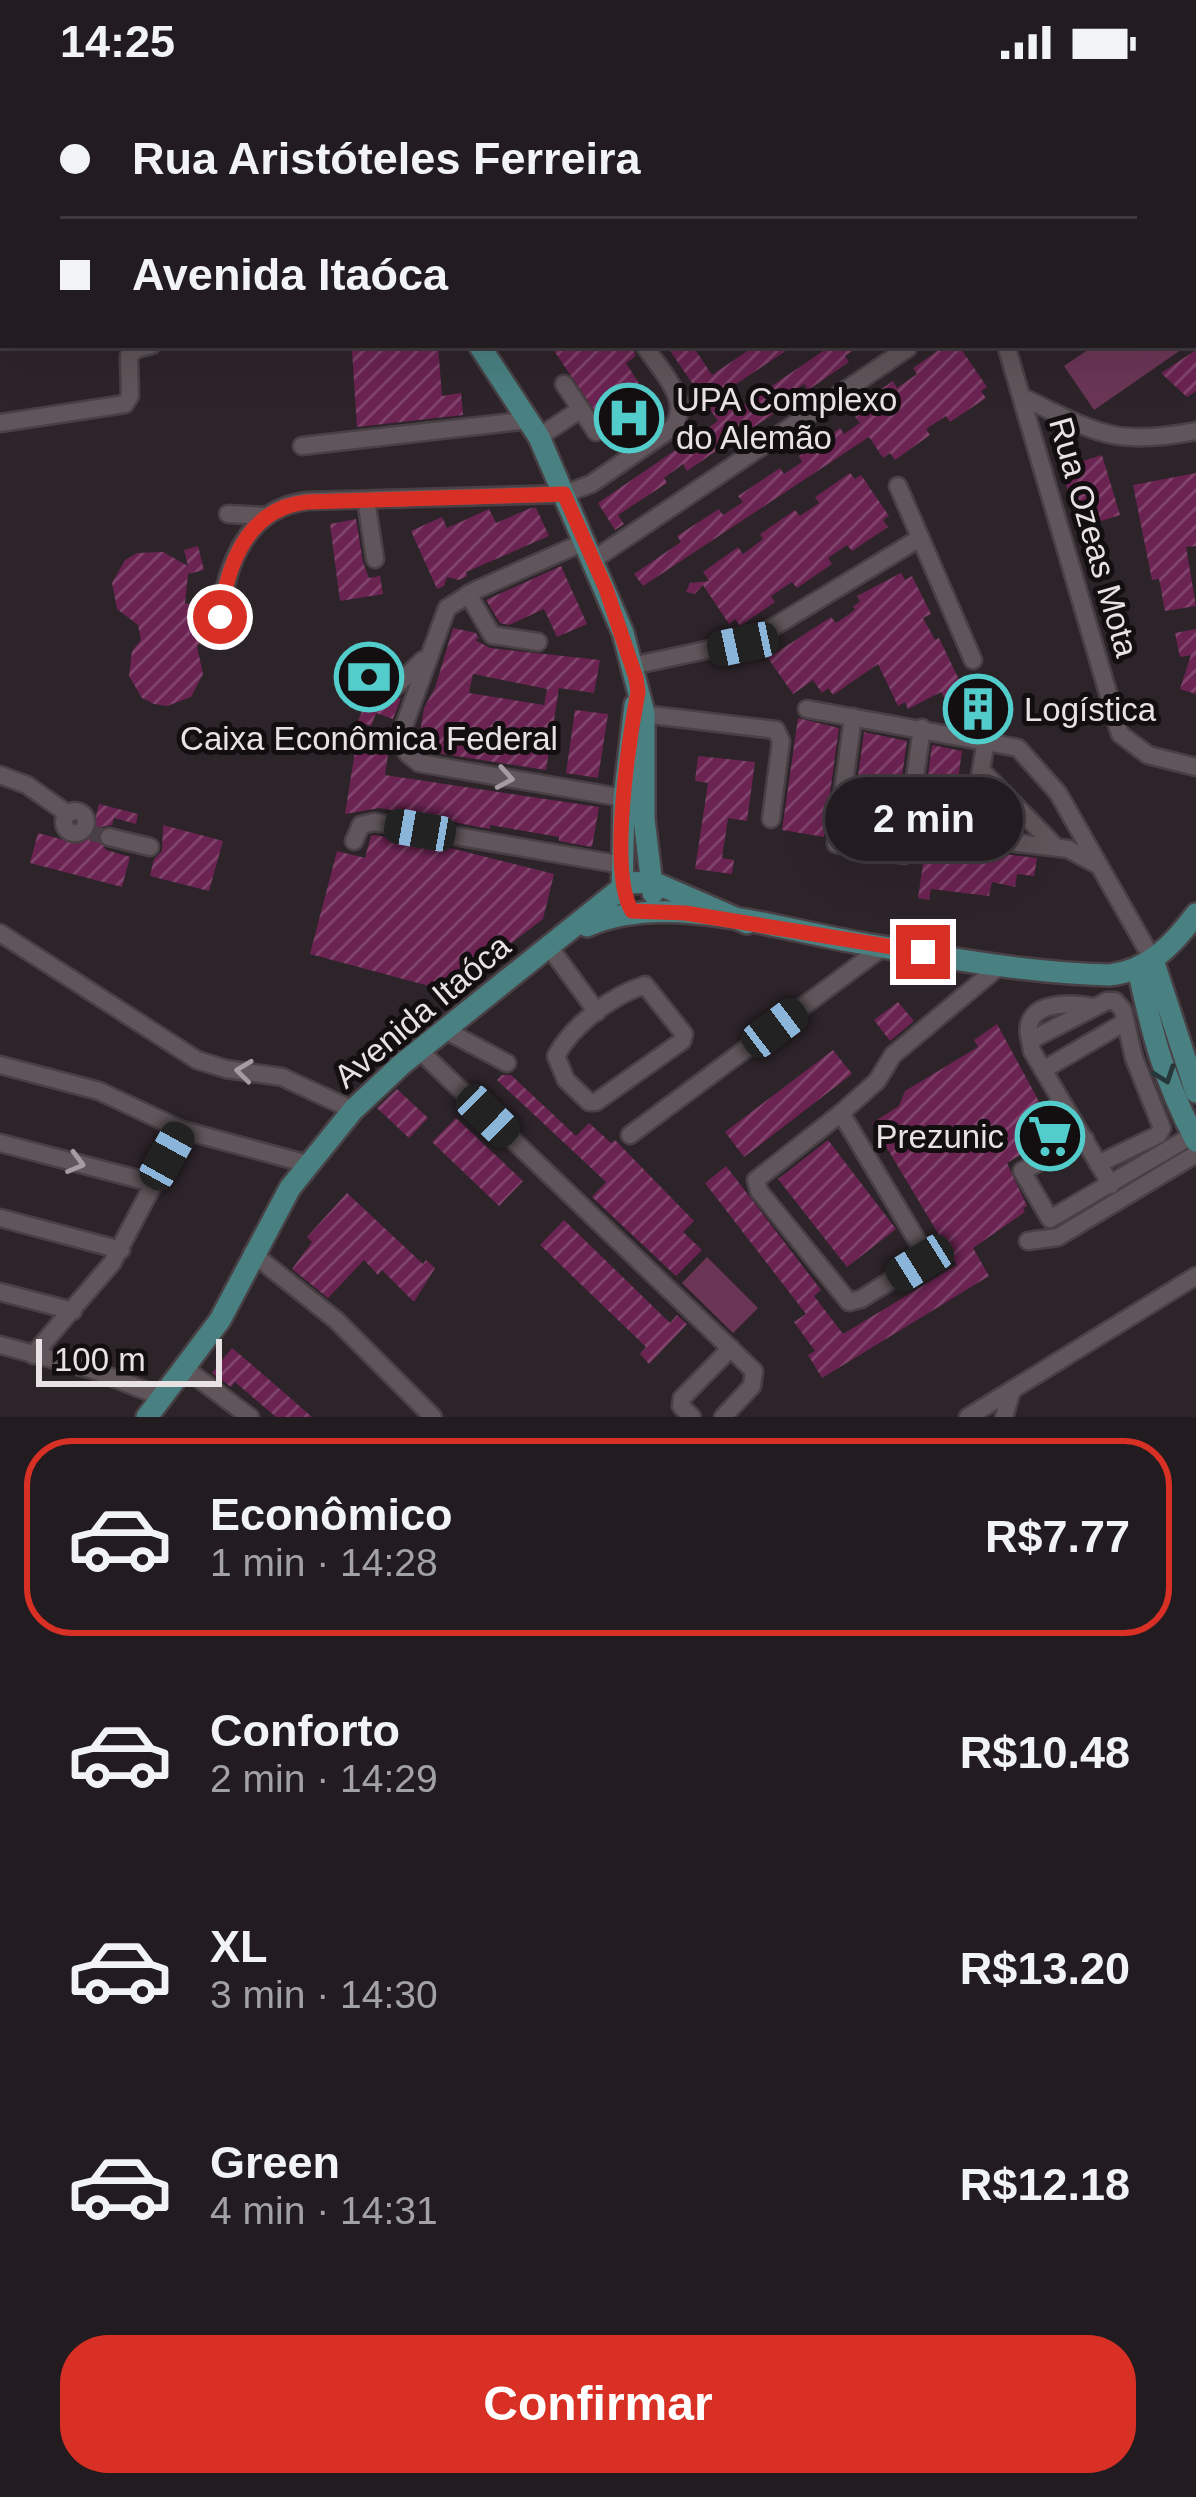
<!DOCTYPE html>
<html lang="pt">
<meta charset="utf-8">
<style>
:root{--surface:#221b1f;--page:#2e282c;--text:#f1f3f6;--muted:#a2a1a4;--line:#3f393d;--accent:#d93025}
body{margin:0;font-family:Arial,sans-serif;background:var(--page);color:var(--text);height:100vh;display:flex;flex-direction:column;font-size:45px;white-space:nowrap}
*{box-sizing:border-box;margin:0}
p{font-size:39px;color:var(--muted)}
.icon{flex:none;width:66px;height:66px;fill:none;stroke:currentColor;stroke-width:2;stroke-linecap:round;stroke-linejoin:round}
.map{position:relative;height:1333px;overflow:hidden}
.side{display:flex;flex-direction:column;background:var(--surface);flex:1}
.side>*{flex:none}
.guide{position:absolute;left:0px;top:0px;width:1197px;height:264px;box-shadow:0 12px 48px #0002,0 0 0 3px var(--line);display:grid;align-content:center;height:264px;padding:0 60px;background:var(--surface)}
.scale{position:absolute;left:36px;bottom:30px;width:186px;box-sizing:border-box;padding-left:12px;border:6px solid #e8e2e5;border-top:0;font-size:33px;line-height:42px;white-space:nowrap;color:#e8e2e5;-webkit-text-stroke:9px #130f11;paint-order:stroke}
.end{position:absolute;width:54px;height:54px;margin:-27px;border:15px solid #d93025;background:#fff;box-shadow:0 0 0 6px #fff}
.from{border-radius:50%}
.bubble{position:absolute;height:84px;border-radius:42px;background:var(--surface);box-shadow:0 12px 48px #0002,0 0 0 3px var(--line);font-size:39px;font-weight:600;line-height:84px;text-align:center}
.car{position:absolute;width:36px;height:72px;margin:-36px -18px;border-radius:15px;box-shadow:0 0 9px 3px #0007;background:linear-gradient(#222 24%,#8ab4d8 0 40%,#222 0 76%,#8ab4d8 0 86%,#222 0)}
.guide b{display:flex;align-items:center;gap:42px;height:114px;font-size:45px}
.guide b+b{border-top:3px solid var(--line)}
.guide i{width:30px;height:30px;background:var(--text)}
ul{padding:21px 0 0;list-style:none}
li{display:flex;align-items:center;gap:36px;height:198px;margin:0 24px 18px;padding:0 36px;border:6px solid transparent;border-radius:48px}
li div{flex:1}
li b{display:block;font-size:45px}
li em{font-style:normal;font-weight:600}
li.current{border-color:var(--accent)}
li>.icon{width:108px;height:108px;stroke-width:1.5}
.primary-button{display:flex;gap:24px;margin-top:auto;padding:24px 60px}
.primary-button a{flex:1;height:138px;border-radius:48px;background:var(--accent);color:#fff;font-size:48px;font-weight:600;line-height:138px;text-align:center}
.status{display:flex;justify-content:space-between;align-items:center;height:84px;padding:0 60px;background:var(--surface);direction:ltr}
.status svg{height:33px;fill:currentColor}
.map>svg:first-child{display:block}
.grass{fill:#6b3656}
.building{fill:url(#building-hatch);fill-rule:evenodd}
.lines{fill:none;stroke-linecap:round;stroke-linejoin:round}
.minor-tunnel{stroke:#494045;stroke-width:16;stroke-dasharray:16 8;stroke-linecap:butt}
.minor-casing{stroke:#484045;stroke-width:21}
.major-casing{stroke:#484045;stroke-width:26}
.minor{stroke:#5f555a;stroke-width:16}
.major{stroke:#498182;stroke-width:21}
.oneway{stroke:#a49ca0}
.oneway2{stroke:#263739}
.route{stroke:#d93025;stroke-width:15}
.labels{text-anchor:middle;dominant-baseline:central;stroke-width:10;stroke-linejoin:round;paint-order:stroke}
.poi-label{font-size:33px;fill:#e8e2e5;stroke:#130f11;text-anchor:start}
.street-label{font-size:33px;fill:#e8e2e5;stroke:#130f11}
</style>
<div class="status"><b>14:25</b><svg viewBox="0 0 49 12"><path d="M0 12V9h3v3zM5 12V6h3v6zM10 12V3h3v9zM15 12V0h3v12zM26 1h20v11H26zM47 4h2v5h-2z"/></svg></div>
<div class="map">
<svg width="1196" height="1333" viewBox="0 0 1196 1333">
<defs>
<pattern id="building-hatch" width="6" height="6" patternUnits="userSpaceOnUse" patternTransform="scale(3)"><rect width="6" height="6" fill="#6b2352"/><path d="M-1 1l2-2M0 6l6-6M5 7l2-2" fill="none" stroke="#80436b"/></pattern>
</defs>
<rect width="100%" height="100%" fill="#2d2429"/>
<g class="grass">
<path d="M 1095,261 L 1188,261 L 1094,326 L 1064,282 Z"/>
<path d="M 707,1173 L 758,1224 L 733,1249 L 682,1199 Z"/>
</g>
<g class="building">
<path d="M 438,261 L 442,312 L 461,309 L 463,331 L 357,343 L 352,267 Z"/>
<path d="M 550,261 L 631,261 L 636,272 L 626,279 L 662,336 L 620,364 Z"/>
<path d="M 666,261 L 692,261 L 712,291 L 756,261 L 795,261 L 724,308 L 736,326 L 832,261 L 861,261 L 845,272 L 849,278 L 827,293 L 808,306 L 804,300 L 785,313 L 789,319 L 748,347 L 743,340 L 724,353 L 728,358 L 706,374 L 687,387 L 683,380 L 664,394 L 667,399 L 618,431 L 624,440 L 615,446 L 598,419 L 718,337 Z"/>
<path d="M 946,261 L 953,267 L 959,262 L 987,303 L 981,307 L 986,314 L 950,338 L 946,332 L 926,345 L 930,351 L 895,376 L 890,369 L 883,374 L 869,353 L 643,502 L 634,490 L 681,458 L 677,452 L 719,425 L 723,431 L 743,418 L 738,412 L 780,384 L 784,390 L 802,378 L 799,372 L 840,344 L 844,350 L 860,339 L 855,333 L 862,328 L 857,322 L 893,297 L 897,304 L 917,290 L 913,284 Z"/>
<path d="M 1196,266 L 1196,307 L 1187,313 L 1161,289 Z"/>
<path d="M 1102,371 L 1120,431 L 1079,444 L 1061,384 Z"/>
<path d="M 850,389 L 855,395 L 861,391 L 889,432 L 883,436 L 888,443 L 852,467 L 847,461 L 828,474 L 832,480 L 797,504 L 792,498 L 771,512 L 775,518 L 740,542 L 735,535 L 729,540 L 703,501 L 695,510 L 686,508 L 690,499 L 709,497 L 703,488 L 738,463 L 743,470 L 763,455 L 760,450 L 795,426 L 800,432 L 819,419 L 815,413 Z"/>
<path d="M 1196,389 L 1196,462 L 1186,463 L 1196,522 L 1165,527 L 1159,495 L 1152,496 L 1133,401 Z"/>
<path d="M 531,424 L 536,424 L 549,452 L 466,488 L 467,492 L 459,496 L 447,493 L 444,502 L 437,505 L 411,447 L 442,433 L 447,444 L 489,425 L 496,439 Z"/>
<path d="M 356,435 L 363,478 L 369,494 L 380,492 L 383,510 L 340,517 L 330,440 Z"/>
<path d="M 198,462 L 204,486 L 188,490 L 185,519 L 195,522 L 195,551 L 208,542 L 213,548 L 197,562 L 203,590 L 191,613 L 167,622 L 154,620 L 142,614 L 129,592 L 132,567 L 141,556 L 138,541 L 117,525 L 112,499 L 125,476 L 137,469 L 163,468 L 188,482 L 184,466 Z"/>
<path d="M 561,482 L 587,540 L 557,553 L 544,525 L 509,541 L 500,539 L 486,516 Z"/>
<path d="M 901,489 L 905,496 L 912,492 L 931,530 L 923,534 L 935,556 L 939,554 L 964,606 L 987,593 L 1011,635 L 993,646 L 982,644 L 976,634 L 959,640 L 941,608 L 908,625 L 905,618 L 898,622 L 878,580 L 833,611 L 828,604 L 822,609 L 813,596 L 793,610 L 768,574 L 831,533 L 836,539 L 855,526 L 853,522 L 860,518 L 857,512 Z"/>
<path d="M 453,544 L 476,549 L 479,554 L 475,556 L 490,564 L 600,576 L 594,609 L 559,604 L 546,686 L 424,667 L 418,662 L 424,624 L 435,604 ZM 473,590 L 547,605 L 544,621 L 469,609 Z"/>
<path d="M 1196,545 L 1196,610 L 1180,605 L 1191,571 L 1180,573 L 1175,549 Z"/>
<path d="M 375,596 L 383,599 L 387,613 L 401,614 L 393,635 L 376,629 L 371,642 L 358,637 Z"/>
<path d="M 575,626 L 608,630 L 598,694 L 566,689 Z"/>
<path d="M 798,634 L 839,644 L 824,753 L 782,746 Z"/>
<path d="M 864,648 L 907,657 L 893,756 L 850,749 Z"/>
<path d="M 932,661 L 962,667 L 952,738 L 922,735 Z"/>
<path d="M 355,667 L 388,671 L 385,691 L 599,723 L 592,763 L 559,757 L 559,753 L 490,741 L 490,745 L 380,724 L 345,730 Z"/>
<path d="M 698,672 L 755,678 L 747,737 L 728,734 L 722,774 L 734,776 L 732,790 L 695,785 L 708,699 L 695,697 Z"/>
<path d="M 99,720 L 138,730 L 136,740 L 114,734 L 112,741 L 101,743 L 96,751 L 106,766 L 130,773 L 122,803 L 30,779 L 38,749 L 79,760 L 81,753 L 90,755 Z"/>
<path d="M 163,741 L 223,757 L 209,807 L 150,792 L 154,775 L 162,767 Z"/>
<path d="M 374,751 L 450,764 L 554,790 L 543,835 L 448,907 L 310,870 L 337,767 L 365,774 L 371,752 Z"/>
<path d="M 920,760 L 1037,774 L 1034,792 L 1017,790 L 1015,803 L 992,798 L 989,812 L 931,805 L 929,816 L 918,814 L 923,779 L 918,778 Z"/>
<path d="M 898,918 L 914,937 L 890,957 L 874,936 Z"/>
<path d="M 997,940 L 1056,1049 L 1007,1079 L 1027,1122 L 1023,1124 L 1025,1128 L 973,1164 L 989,1192 L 822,1294 L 808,1271 L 815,1267 L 794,1238 L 806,1230 L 705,1099 L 726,1082 L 821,1206 L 814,1212 L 843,1250 L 957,1181 L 872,1039 L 899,1022 L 905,1007 L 978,963 L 974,956 Z"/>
<path d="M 833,966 L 852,990 L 744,1073 L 725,1048 Z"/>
<path d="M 502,991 L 511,991 L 576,1052 L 589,1039 L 611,1059 L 615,1056 L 694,1137 L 683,1148 L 702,1166 L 676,1192 L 592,1113 L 606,1098 L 497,996 Z"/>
<path d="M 397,1005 L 428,1034 L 409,1054 L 377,1024 Z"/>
<path d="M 456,1034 L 523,1097 L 499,1122 L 432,1058 Z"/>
<path d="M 828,1056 L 896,1145 L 847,1183 L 778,1095 Z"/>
<path d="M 347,1109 L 423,1180 L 426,1176 L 435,1184 L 414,1218 L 382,1186 L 378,1191 L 364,1176 L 328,1214 L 292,1185 L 312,1158 L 307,1153 Z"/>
<path d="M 564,1136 L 670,1239 L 677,1231 L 687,1240 L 649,1280 L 640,1270 L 646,1263 L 540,1161 Z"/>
<path d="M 232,1264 L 250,1279 L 312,1333 L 276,1333 L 235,1298 L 231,1303 L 212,1289 Z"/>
</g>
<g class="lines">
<path class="minor-tunnel" d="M 91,749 L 109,753"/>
<defs>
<g id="minor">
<path d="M 18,0 L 20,3"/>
<path d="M 209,0 L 211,3"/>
<path d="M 319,0 L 320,3"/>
<path d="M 914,0 L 915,3"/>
<path d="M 641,3 L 646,0"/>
<path d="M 866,3 L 871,0"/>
<path d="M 0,240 L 3,239"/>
<path d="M 1006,261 L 1120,650 L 1148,671 L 1196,683"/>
<path d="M 564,300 L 596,348"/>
<path d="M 1022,313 C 1096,348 1112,363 1196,347"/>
<path d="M 0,339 L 125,320 L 130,312 L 129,272 L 136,265 L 152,261"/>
<path d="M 539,353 L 581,325"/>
<path d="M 302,362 L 530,336"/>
<path d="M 898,402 L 973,576"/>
<path d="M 366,416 L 375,475"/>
<path d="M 228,430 L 266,432"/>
<path d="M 584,458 L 476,506 L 447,524 L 400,653 L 407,669 L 419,679 L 624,714"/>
<path d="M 593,476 L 908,264"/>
<path d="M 468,510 L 492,551 L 538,558"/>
<path d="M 220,533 C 226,481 247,424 307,417 L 564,410 L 591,400 L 672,344 C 694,317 659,285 644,261"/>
<path d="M 632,582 L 752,556 L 920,454"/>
<path d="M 395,603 L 423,576"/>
<path d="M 807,625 L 1018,664 L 1058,709 L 1153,876"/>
<path d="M 635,629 L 776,646 L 781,657 L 771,735"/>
<path d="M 853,633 L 836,760 L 904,771 L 922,644"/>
<path d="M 981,686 L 1056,763"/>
<path d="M 0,691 L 27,701 L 68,730"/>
<circle cx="75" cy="738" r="11"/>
<path d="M 908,746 L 1068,765 L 1096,780"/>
<path d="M 109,753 L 150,763"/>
<path d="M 970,753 L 986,656"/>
<path d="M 354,757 L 361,741 L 374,738 L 623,781"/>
<path d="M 0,849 L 197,976 L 226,985 L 282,993 L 353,1026"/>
<path d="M 550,864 L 597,928"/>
<path d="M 645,901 L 684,950 L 682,957 L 596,1018 L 589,1018 L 566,996 L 556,972 C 572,941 613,911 645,901 Z"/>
<path d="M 1094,923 C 1076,920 1038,916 1030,938 C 1026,947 1031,957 1032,967 L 1111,1101"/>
<path d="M 445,946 L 507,979"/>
<path d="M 1031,956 L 1107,917 L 1115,917 L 1123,926 L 1134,974 L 1162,1044 L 1158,1051 L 1098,1080"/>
<path d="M 419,966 L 754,1287 L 752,1302 L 723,1333"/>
<path d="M 0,981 L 99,1007 L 182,1046 L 308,1080"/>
<path d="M 1043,986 L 1125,938"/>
<path d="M 841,1029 L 924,1168 L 919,1179 L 861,1215 L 849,1218 L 759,1107 L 756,1096 L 841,1029 L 877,997 L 893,971 L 1002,880"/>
<path d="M 630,1051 L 883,863"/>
<path d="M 1085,1055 L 1022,1087 L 1050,1135 L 1193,1051"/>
<path d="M 0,1059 L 153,1099"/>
<path d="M 0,1134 L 121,1166"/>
<path d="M 1028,1157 L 1058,1153 L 1196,1070"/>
<path d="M 252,1169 L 336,1236 L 433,1333"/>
<path d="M 0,1208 L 73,1227"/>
<path d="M 0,1261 L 93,1286 L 154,1310"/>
<path d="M 33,1271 L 112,1179 L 182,1046"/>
<path d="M 183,1283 L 250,1333"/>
<path d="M 692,1333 L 681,1322 L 682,1314 L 731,1264"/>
<path d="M 968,1333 L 1196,1192"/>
<path d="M 1004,1333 L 1012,1306"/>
</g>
<g id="major">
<path d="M 413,0 L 414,3"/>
<path d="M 479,261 L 539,353 L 623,549 L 644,629 L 644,735 L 653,809"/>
<path d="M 622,810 L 624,714 L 635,621"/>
<path d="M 587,842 C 667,807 777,845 860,859 C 941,873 1027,889 1109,891 C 1148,887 1173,861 1196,830"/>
<path d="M 1153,876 L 1196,1008"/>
<path d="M 1138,885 C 1153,953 1163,993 1196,1057"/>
<path d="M 147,1333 L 220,1236 L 290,1104 L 353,1026 L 402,980 L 628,799 L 653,798 L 747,839"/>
</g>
</defs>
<use href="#minor" class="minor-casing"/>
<use href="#major" class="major-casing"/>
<use href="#minor" class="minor"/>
<use href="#major" class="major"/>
</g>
<defs><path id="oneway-chevron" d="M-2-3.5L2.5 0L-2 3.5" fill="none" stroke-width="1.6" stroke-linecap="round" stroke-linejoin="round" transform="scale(3)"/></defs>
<g class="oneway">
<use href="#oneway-chevron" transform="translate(505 694) rotate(10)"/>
<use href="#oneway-chevron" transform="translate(244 987) rotate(-173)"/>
<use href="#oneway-chevron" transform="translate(76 1079) rotate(15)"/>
</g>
<use class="oneway2" href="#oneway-chevron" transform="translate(1165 991) rotate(70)"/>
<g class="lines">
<path class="route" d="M 220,533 C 227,482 247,424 307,418 L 564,410 L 606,505 L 636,594 L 638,608 C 629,655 608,789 632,827 L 685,829 L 923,868"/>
</g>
<defs>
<symbol id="hospital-ring" viewBox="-11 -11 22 22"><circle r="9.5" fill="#130f11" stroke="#53cdcb" stroke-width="1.5"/><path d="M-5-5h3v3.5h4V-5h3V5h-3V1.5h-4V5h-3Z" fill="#53cdcb"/></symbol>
<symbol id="bank-ring" viewBox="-11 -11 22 22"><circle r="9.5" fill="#130f11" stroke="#53cdcb" stroke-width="1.5"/><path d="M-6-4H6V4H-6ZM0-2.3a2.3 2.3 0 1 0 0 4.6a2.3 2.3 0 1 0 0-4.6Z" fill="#53cdcb"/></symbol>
<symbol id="building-ring" viewBox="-11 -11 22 22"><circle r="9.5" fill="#130f11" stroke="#53cdcb" stroke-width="1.5"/><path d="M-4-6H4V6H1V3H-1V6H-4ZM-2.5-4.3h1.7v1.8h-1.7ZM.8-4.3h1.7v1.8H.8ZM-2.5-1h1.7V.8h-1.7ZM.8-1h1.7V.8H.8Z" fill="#53cdcb"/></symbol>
<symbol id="supermarket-ring" viewBox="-11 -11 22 22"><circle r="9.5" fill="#130f11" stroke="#53cdcb" stroke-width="1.5"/><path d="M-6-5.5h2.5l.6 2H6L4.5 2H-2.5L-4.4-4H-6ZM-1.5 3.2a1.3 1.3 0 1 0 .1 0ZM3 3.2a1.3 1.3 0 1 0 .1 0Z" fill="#53cdcb"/></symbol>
</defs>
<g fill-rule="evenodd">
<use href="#hospital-ring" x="591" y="296" width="76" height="76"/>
<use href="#bank-ring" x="331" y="555" width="76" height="76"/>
<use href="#building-ring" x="940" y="587" width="76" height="76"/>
<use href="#supermarket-ring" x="1012" y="1014" width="76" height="76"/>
</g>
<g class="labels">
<g class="poi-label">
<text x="676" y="315">UPA Complexo<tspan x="676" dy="38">do Alemão</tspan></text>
<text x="1024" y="625">Logística</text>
<text x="369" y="654" text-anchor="middle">Caixa Econômica Federal</text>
<text x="1004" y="1052" text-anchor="end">Prezunic</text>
</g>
<g class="street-label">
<text transform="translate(1094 453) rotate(74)">Rua Ozeas Mota</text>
<text transform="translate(422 927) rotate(-40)">Avenida Itaóca</text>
</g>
</g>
</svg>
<div class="scale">100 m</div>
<i class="end from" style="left:220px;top:533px"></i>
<i class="end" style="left:923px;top:868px"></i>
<div class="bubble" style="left:825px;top:693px;width:198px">2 min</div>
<i class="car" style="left:743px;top:560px;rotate:258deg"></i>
<i class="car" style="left:420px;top:746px;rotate:280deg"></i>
<i class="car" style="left:775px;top:944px;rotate:53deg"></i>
<i class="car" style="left:488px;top:1032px;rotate:134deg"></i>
<i class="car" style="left:167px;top:1072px;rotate:29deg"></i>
<i class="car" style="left:920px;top:1179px;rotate:238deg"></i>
<div class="guide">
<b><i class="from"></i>Rua Aristóteles Ferreira</b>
<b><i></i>Avenida Itaóca</b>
</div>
</div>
<section class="side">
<ul>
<li class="current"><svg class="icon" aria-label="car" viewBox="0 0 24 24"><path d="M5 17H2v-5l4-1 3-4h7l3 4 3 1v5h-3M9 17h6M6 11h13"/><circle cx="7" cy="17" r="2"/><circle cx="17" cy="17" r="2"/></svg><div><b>Econômico</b><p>1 min · 14:28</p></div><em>R$7.77</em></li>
<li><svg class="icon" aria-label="car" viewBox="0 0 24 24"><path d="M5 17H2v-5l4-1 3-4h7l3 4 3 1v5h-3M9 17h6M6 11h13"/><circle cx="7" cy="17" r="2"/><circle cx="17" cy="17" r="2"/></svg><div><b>Conforto</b><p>2 min · 14:29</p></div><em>R$10.48</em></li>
<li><svg class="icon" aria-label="car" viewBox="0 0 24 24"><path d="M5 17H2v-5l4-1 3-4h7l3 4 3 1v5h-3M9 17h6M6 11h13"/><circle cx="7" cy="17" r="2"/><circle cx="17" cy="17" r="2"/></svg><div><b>XL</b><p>3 min · 14:30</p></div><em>R$13.20</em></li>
<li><svg class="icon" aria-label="car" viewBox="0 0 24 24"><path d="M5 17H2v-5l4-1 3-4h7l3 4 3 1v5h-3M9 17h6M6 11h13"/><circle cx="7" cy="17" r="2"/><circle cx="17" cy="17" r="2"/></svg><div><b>Green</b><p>4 min · 14:31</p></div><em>R$12.18</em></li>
</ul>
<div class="primary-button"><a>Confirmar</a></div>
</section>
